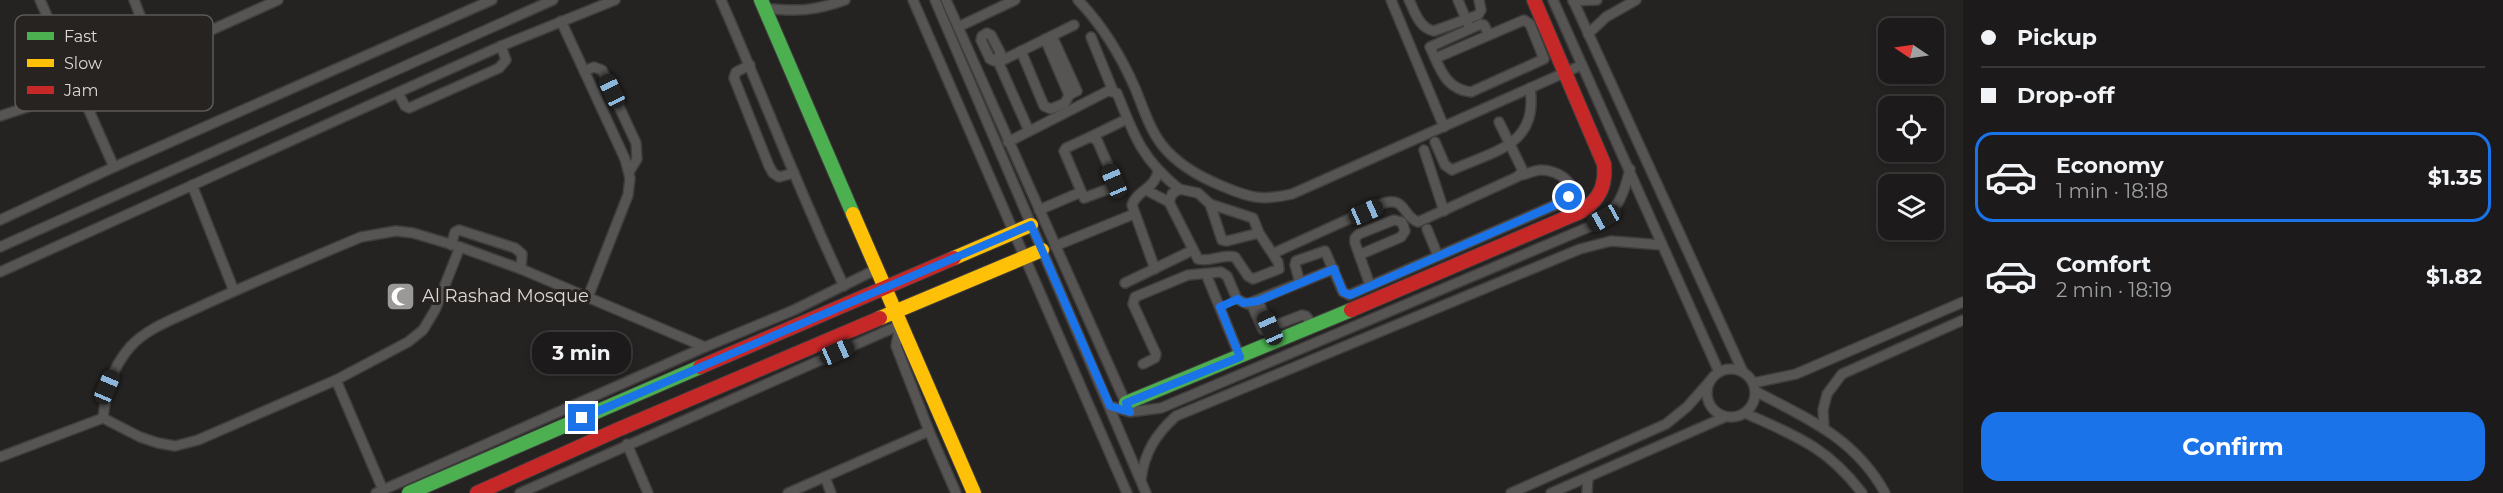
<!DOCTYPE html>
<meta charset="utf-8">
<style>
:root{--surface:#1c1a1a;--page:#252323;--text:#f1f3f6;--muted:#a0a1a2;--line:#3a3839;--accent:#1a73e8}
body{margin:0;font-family:Montserrat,sans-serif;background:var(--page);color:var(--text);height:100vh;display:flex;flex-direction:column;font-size:22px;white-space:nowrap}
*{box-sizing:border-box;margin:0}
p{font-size:20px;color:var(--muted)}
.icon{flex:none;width:33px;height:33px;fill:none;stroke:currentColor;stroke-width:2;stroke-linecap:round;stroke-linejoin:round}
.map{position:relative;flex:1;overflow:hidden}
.panel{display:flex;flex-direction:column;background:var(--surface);width:540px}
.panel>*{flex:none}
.top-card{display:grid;align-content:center;height:132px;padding:0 18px;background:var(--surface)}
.needle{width:39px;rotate:283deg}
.buttons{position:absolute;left:1878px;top:18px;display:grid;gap:12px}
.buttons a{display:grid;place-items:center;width:66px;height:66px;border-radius:12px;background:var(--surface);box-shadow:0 3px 9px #0003,0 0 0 2px var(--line);font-size:30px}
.end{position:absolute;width:27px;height:27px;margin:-14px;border:8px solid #1a73e8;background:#fff;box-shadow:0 0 0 3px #fff}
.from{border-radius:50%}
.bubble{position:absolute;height:42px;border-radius:18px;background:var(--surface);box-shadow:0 3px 9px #0003,0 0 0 2px var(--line);font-size:20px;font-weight:700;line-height:42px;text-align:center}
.car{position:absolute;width:18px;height:36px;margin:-18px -9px;border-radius:8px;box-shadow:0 0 4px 2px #0007;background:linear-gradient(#222 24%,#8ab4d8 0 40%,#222 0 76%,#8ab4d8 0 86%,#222 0)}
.top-card b{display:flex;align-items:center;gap:21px;height:57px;font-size:22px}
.top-card b+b{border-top:2px solid var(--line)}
.top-card i{width:15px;height:15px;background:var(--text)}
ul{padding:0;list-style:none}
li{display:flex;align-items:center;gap:18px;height:90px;margin:0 12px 9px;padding:0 6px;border:3px solid transparent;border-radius:18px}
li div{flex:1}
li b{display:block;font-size:22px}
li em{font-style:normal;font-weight:700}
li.on{border-color:var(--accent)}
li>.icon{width:54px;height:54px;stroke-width:1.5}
.primary-button{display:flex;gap:12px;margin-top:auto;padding:12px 18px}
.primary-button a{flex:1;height:69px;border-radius:18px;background:var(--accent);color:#fff;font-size:24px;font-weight:700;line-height:69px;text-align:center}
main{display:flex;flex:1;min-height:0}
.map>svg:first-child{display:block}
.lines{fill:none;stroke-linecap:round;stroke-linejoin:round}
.street-casing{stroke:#3f3d3d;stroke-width:12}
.fast-casing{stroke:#3f3d3d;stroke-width:16}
.slow-casing{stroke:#3f3d3d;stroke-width:16}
.jam-casing{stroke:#3f3d3d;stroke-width:16}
.street{stroke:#565553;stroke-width:9}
.fast{stroke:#4caf50;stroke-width:14}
.slow{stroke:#ffc107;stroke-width:14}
.jam{stroke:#c62828;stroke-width:14}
.route{stroke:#1a73e8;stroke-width:8}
.labels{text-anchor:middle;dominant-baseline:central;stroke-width:6;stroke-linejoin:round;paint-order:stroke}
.poi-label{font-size:18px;fill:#dbd8d7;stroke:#262321;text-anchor:start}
.key{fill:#262321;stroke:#5c5958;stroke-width:1.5}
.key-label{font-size:16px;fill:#dbd8d7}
</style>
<main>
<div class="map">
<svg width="1963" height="493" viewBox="0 0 1963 493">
<rect width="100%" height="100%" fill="#252322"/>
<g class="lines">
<defs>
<g id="street">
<path d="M 40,0 L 114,167"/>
<path d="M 134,0 C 143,22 148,48 176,46 L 278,0"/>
<path d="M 721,0 C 763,95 799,192 844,286"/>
<path d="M 913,0 L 1127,493"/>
<path d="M 935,0 L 1146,493"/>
<path d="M 946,0 L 1127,406"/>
<path d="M 1078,0 C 1102,25 1121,56 1135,88 C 1143,107 1149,128 1162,145 C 1177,164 1200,177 1222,186 C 1250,198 1262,201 1292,194 L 1582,65"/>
<path d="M 1391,0 L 1444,127"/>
<path d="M 1409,0 C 1415,12 1419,28 1434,31 L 1478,15 L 1481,10 L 1479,0"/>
<path d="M 1458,0 L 1468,24"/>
<path d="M 1553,0 L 1719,372"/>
<path d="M 1573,0 L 1743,372"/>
<path d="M 1573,1 L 1597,0"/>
<path d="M 764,8 C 796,12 814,11 845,0"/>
<path d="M 561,21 L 625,159 L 630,178 L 628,195 L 588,297"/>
<path d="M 958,27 L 1015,0"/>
<path d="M 987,33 L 991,35 L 1001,54 L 994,61 L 990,59 L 981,40 L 982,36 Z"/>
<path d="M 1588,34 L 1606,17 L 1636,0"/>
<path d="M 1052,36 L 1077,91 L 1069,95"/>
<path d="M 1091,37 L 1113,91"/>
<path d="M 1021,51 L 1044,106 L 1051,109 L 1065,103 L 1069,95 L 1045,39"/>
<path d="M 1436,58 L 1524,20 L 1530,24 L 1544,59 L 1471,92 C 1445,89 1440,68 1430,47 L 1481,24 L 1484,25 L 1489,35"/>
<path d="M 997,59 L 1029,131"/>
<path d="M 999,62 L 1074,25"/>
<path d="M 750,65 L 736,72 L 734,78 L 769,166 L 773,173 L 779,177 L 794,173"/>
<path d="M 584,71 L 594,67 L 602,70 L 636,143 L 637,159 L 629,172"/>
<path d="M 398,93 L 405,106 L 409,108 L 499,68 L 506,60 L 501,46"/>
<path d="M 0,116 L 58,97 L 81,95"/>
<path d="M 1090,137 L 1097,140 L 1115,181 L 1111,188 L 1084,198 L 1064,151 L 1066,148 Z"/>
<path d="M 1090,137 L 1127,119"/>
<path d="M 1008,142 L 1108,91 L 1117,93 C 1134,136 1142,159 1179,189"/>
<path d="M 1435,142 L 1445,165 L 1452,170 C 1494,151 1539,145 1530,88"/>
<path d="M 1424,150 L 1444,211"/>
<path d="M 192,185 L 234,291"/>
<path d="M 1146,190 L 1169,202"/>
<path d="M 1210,204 L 1198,193 L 1179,189 L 1172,194 L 1169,202 L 1198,259 C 1211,263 1222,253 1235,257 L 1248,276 L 1253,279 L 1279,269 L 1278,262 L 1259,233 L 1253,218 L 1210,204 L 1222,240 L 1227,241 L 1259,233"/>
<path d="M 1039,210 L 1081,192"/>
<path d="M 0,220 L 114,167 L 492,0"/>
<path d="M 1427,229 L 1438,256"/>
<path d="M 451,245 L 455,232 L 459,230 L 515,248 L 522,254 L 521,269"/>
<path d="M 1055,246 L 1134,214"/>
<path d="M 0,247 L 553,0"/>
<path d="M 1274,253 L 1384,203 C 1406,197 1402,216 1418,222 L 1517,177 L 1523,171 L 1499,122"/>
<path d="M 1359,255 L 1401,237 L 1405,231 L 1402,222 L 1394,220 L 1359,234 L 1355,238 L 1355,243 L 1370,285"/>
<path d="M 1155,269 L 1132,205 C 1137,190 1155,189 1158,171"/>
<path d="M 0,272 L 501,46 L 615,0"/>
<path d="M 1206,274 L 1240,357"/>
<path d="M 1125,283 L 1193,250"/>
<path d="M 1300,283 L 1295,265 L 1296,261 L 1325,251 L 1343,292 L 1349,295 L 1562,202 C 1584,186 1559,170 1541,170 C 1535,170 1527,174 1521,175"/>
<path d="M 1258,301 L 1270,328"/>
<path d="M 1251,303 L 1263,330 L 1302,315 L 1306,316 L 1313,326"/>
<path d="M 900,325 L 896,346 L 929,431 L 956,493"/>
<path d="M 1143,364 L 1155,358 L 1156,354 L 1133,304 L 1135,297 L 1188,275 L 1221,272 L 1227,276 L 1237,299 L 1247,304 L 1334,269"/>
<circle cx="1731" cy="393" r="24"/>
<path d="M 336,380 L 383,490"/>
<path d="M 1753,383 L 1796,374 L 1963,302"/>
<path d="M 1755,391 C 1808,419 1855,438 1885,493"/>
<path d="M 1110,406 L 1130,412 L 1161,408 L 1589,227 C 1617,212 1623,199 1630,169"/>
<path d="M 1745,413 C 1796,436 1827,447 1862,493"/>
<path d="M 103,418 C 106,391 111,369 130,347 C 147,328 174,319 197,308 C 251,283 306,260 361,237 L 396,231 L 413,233 L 460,247 L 521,269 L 705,347"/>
<path d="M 1824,427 L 1823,410 L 1827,394 L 1842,374 L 1963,320"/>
<path d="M 627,444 L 648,493"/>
<path d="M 0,457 L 103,418 L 140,437 L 158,443 L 175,446 L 198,440 L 336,380 L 408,342 L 423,330 L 435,310 L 460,247"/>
<path d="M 825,477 L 831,493"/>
<path d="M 1141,480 C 1144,453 1156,434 1176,416 L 1580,249 L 1611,241 L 1662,245"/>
<path d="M 376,493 L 705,347 L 794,310 L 877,269"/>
<path d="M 520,493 L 900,325"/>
<path d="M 788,493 L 929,431"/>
<path d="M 1511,493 L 1666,424 L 1687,407 L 1710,381"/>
<path d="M 1551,493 L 1725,417"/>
<path d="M 1587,493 L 1588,478"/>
</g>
<g id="fast">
<path d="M 761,0 L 853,214"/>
<path d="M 1126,403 L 1351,310"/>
<path d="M 409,493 L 700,367"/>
</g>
<g id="slow">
<path d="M 853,214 L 974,493"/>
<path d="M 954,258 L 1031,225"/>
<path d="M 880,318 L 1042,250"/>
</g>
<g id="jam">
<path d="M 1351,310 L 1582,211 C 1600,199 1606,185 1604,164 L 1534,0"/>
<path d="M 700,367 L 954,258"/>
<path d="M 477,493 L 617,430 L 880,318"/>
</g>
</defs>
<use href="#street" class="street-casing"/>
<use href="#fast" class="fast-casing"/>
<use href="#slow" class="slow-casing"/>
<use href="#jam" class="jam-casing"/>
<use href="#street" class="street"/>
<use href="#fast" class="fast"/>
<use href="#slow" class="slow"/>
<use href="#jam" class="jam"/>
</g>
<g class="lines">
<path class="route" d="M 582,418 L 1031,225 L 1110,406 L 1130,412 L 1126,403 L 1240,357 L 1220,307 L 1238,299 L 1243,303 L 1258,301 L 1334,269 L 1343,292 L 1350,295 L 1562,202 L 1569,197"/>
</g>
<defs>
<symbol id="mosque-square" viewBox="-11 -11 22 22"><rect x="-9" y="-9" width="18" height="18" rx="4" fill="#9b9998" stroke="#262321"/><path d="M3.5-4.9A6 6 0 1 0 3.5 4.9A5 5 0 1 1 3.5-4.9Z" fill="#fff"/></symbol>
</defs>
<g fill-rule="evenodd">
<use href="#mosque-square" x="384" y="280" width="33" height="33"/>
</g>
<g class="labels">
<g class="poi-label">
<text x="422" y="296">Al Rashad Mosque</text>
</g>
</g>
<rect x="15" y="15" width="198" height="96" rx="9" class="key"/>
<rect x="27" y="32" width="27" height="8" fill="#4caf50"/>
<rect x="27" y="59" width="27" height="8" fill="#ffc107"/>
<rect x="27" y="86" width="27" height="8" fill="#c62828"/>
<g class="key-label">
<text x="64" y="42">Fast</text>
<text x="64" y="69">Slow</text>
<text x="64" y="96">Jam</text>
</g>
</svg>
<div class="buttons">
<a><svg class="needle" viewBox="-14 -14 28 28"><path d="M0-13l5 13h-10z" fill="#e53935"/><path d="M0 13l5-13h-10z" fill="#a0a1a2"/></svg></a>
<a><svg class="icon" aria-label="locate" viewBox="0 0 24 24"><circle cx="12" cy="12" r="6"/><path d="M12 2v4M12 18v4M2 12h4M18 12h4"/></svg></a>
<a><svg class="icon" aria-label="layers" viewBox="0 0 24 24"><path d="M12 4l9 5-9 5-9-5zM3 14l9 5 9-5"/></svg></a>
</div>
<i class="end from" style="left:1569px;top:197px"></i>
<i class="end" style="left:582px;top:418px"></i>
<div class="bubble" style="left:532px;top:332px;width:99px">3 min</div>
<i class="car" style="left:612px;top:91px;rotate:335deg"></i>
<i class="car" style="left:1114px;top:181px;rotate:337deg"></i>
<i class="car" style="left:1366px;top:212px;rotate:66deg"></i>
<i class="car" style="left:1604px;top:218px;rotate:241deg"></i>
<i class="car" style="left:1270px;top:328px;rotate:336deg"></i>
<i class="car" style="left:837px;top:352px;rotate:66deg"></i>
<i class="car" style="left:107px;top:387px;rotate:23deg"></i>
</div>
<section class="panel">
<div class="top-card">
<b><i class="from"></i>Pickup</b>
<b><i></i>Drop-off</b>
</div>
<ul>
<li class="on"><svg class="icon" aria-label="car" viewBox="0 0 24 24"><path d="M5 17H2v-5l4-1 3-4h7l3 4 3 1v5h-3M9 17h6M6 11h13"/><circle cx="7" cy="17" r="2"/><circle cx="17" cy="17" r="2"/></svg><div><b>Economy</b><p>1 min · 18:18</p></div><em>$1.35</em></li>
<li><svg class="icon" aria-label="car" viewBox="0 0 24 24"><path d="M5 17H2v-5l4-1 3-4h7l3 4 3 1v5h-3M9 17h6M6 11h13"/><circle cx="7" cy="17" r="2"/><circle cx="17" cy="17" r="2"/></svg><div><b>Comfort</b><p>2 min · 18:19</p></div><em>$1.82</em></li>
</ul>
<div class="primary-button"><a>Confirm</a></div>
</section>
</main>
